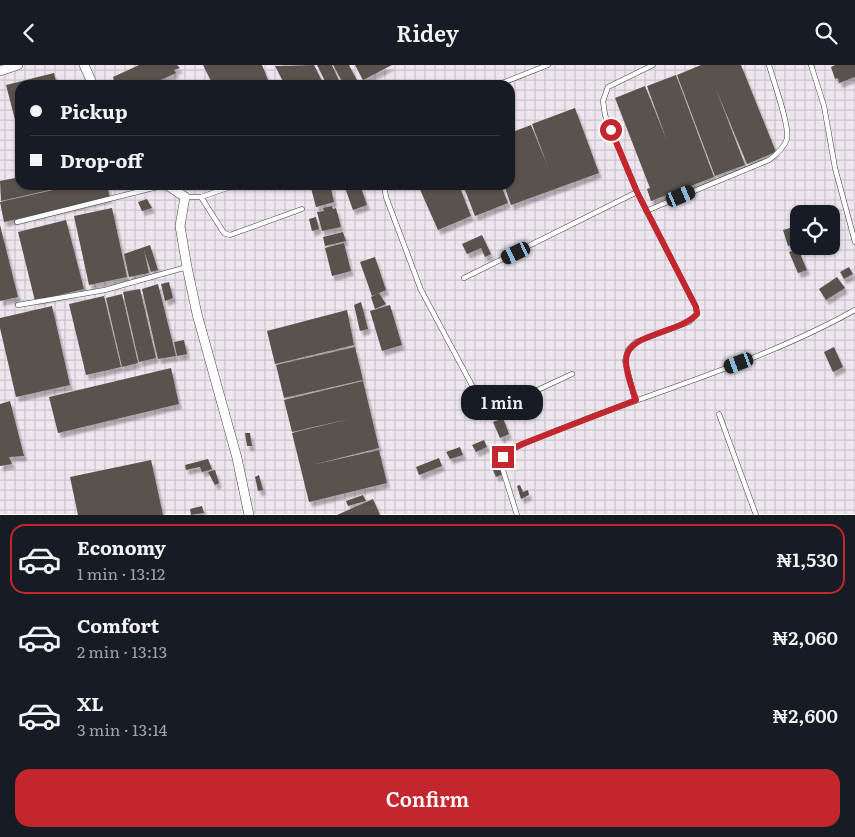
<!DOCTYPE html>
<meta charset="utf-8">
<style>
:root{--surface:#171b24;--page:#20242c;--text:#f1f3f6;--muted:#9ea1a6;--line:#363941;--accent:#c4262e}
body{margin:0;font-family:Literata,serif;background:var(--page);color:var(--text);height:100vh;display:flex;flex-direction:column;font-size:19px;white-space:nowrap}
*{box-sizing:border-box;margin:0}
p{font-size:16px;color:var(--muted)}
.icon{flex:none;width:28px;height:28px;fill:none;stroke:currentColor;stroke-width:2;stroke-linecap:round;stroke-linejoin:round}
.map{position:relative;height:450px;overflow:hidden}
.sheet{display:flex;flex-direction:column;background:var(--surface);flex:1}
.sheet>*{flex:none}
.hud{position:absolute;left:15px;top:15px;width:500px;height:110px;border-radius:15px;box-shadow:0 1px 4px #0004;display:grid;align-content:center;height:110px;padding:0 15px;background:var(--surface)}
.buttons{position:absolute;left:790px;top:140px;display:grid;gap:10px}
.buttons a{display:grid;place-items:center;width:50px;height:50px;border-radius:10px;background:var(--surface);box-shadow:0 1px 4px #0004;font-size:25px}
.end{position:absolute;width:22px;height:22px;margin:-11px;border:6px solid #c4262e;background:#fff;box-shadow:0 0 0 2px #fff}
.from{border-radius:50%}
.bubble{position:absolute;height:35px;border-radius:15px;background:var(--surface);box-shadow:0 1px 4px #0004;font-size:16px;font-weight:600;line-height:35px;text-align:center}
.car{position:absolute;width:15px;height:30px;margin:-15px -8px;border-radius:6px;box-shadow:0 0 4px 1px #0007;background:linear-gradient(#222 24%,#8ab4d8 0 40%,#222 0 76%,#8ab4d8 0 86%,#222 0)}
.hud b{display:flex;align-items:center;gap:18px;height:48px;font-size:19px}
.hud b+b{border-top:1px solid var(--line)}
.hud i{width:12px;height:12px;background:var(--text)}
ul{padding:9px 0 0;list-style:none}
li{display:flex;align-items:center;gap:15px;height:70px;margin:0 10px 8px;padding:0 5px;border:2px solid transparent;border-radius:15px}
li div{flex:1}
li b{display:block;font-size:19px}
li em{font-style:normal;font-weight:600}
li.active{border-color:var(--accent)}
li>.icon{width:45px;height:45px;stroke-width:1.5}
.button{display:flex;gap:10px;margin-top:auto;padding:10px 15px}
.button a{flex:1;height:58px;border-radius:15px;background:var(--accent);color:#fff;font-size:20px;font-weight:600;line-height:58px;text-align:center}
header{display:flex;justify-content:space-between;align-items:center;height:65px;padding:0 15px;background:var(--surface);font-size:22px;font-weight:600}
.map>svg:first-child{display:block}
.industrial{fill:url(#industrial-grid);fill-rule:evenodd}
.building{fill:#5a524d;filter:url(#shadow)}
.lines{fill:none;stroke-linecap:round;stroke-linejoin:round}
.lane-casing{stroke:#444;stroke-width:5.5}
.street-casing{stroke:#444;stroke-width:10}
.lane{stroke:#fff;stroke-width:4.5}
.street{stroke:#fff;stroke-width:9}
.route{stroke:#c4262e;stroke-width:6}
</style>
<header><svg class="icon" aria-label="back" viewBox="0 0 24 24"><path d="M15 5l-7 7 7 7"/></svg>Ridey<svg class="icon" aria-label="search" viewBox="0 0 24 24"><circle cx="10" cy="10" r="6"/><path d="M15 15l6 6"/></svg></header>
<div class="map">
<svg width="855" height="450" viewBox="0 0 855 450">
<defs>
<pattern id="industrial-grid" width="8" height="8" patternUnits="userSpaceOnUse" patternTransform="scale(1.25)"><rect width="8" height="8" fill="#eee6ef"/><path d="M0 4h8M4 0v8" fill="none" stroke="#cbc4cc"/></pattern>
<filter id="shadow"><feDropShadow dx="3" dy="5" stdDeviation="1" flood-color="#0004"/></filter>
</defs>
<rect width="100%" height="100%" fill="#fffdf5"/>
<path class="industrial" d="M 0,0 L 855,0 L 855,449 L 0,449 ZM 20,20 L 510,20 L 510,120 L 20,120 ZM 799,149 L 831,149 L 831,181 L 799,181 Z"/>
<g class="building">
<path d="M 139,0 L 177,0 L 180,3 L 174,5 L 176,8 L 150,20 L 115,20 L 113,12 Z"/>
<path d="M 203,0 L 262,0 L 270,20 L 213,20 Z"/>
<path d="M 314,0 L 324,20 L 285,20 L 275,1 Z"/>
<path d="M 317,0 L 332,0 L 341,20 L 327,20 Z"/>
<path d="M 333,0 L 349,0 L 359,19 L 344,20 Z"/>
<path d="M 355,0 L 392,0 L 363,15 Z"/>
<path d="M 701,0 L 741,0 L 776,87 L 747,99 L 716,24 L 745,100 L 715,111 L 677,10 Z"/>
<path d="M 835,0 L 855,0 L 855,12 L 839,18 L 838,13 L 835,14 L 831,2 Z"/>
<path d="M 54,8 L 57,20 L 20,20 L 19,70 L 6,20 Z"/>
<path d="M 676,10 L 714,112 L 651,136 L 647,124 L 650,123 L 615,33 L 645,21 L 667,76 L 647,21 Z"/>
<path d="M 575,43 L 599,108 L 511,140 L 504,120 L 510,120 L 510,68 L 531,60 L 548,102 L 532,59 Z"/>
<path d="M 20,112 L 20,120 L 67,121 L 1,136 L 0,116 Z"/>
<path d="M 75,120 L 107,120 L 110,133 L 4,157 L 0,137 Z"/>
<path d="M 316,120 L 330,120 L 334,137 L 316,142 L 311,123 Z"/>
<path d="M 344,120 L 360,120 L 367,140 L 353,145 Z"/>
<path d="M 418,120 L 459,120 L 471,151 L 438,165 Z"/>
<path d="M 463,120 L 501,120 L 508,138 L 475,151 Z"/>
<path d="M 147,134 L 152,143 L 142,146 L 138,137 Z"/>
<path d="M 332,141 L 333,144 L 336,143 L 341,162 L 322,166 L 317,147 L 324,146 L 323,143 Z"/>
<path d="M 112,143 L 127,212 L 89,220 L 74,151 Z"/>
<path d="M 316,152 L 319,164 L 312,166 L 309,154 Z"/>
<path d="M 66,155 L 84,224 L 35,236 L 18,167 Z"/>
<path d="M 0,160 L 18,232 L 0,236 Z"/>
<path d="M 790,163 L 795,179 L 788,181 L 783,165 Z"/>
<path d="M 343,167 L 346,176 L 325,181 L 323,172 Z"/>
<path d="M 482,170 L 491,189 L 485,192 L 481,183 L 467,189 L 462,179 Z"/>
<path d="M 344,178 L 351,206 L 332,211 L 325,183 Z"/>
<path d="M 150,180 L 158,205 L 151,207 L 144,185 L 149,208 L 129,212 L 124,189 Z"/>
<path d="M 798,184 L 807,205 L 798,208 L 789,187 Z"/>
<path d="M 375,192 L 386,225 L 372,231 L 360,197 Z"/>
<path d="M 849,202 L 853,209 L 844,214 L 840,207 Z"/>
<path d="M 837,212 L 845,223 L 826,235 L 819,224 Z"/>
<path d="M 169,217 L 173,233 L 165,236 L 161,219 Z"/>
<path d="M 158,219 L 176,291 L 158,294 L 142,224 Z"/>
<path d="M 140,224 L 156,293 L 139,297 L 123,227 Z"/>
<path d="M 379,228 L 386,239 L 375,244 L 371,232 Z"/>
<path d="M 122,229 L 138,298 L 122,302 L 106,233 Z"/>
<path d="M 104,231 L 121,302 L 86,310 L 69,239 Z"/>
<path d="M 361,237 L 368,264 L 360,266 L 354,240 Z"/>
<path d="M 390,240 L 402,280 L 382,286 L 370,246 Z"/>
<path d="M 52,241 L 70,320 L 16,332 L 0,263 L 0,253 Z"/>
<path d="M 347,245 L 354,280 L 275,299 L 267,266 Z"/>
<path d="M 184,275 L 187,289 L 177,291 L 174,277 Z"/>
<path d="M 355,282 L 363,315 L 284,333 L 276,300 Z"/>
<path d="M 834,282 L 843,302 L 833,307 L 824,287 Z"/>
<path d="M 171,303 L 179,339 L 58,368 L 49,332 Z"/>
<path d="M 363,316 L 379,383 L 312,400 L 379,385 L 387,418 L 309,437 L 292,368 L 353,353 L 292,367 L 284,335 Z"/>
<path d="M 10,336 L 24,391 L 9,392 L 12,399 L 0,401 L 0,339 Z"/>
<path d="M 503,353 L 509,369 L 500,373 L 493,357 Z"/>
<path d="M 245,368 L 250,368 L 252,381 L 247,381 Z"/>
<path d="M 484,375 L 487,382 L 476,387 L 472,380 Z"/>
<path d="M 460,382 L 463,390 L 450,394 L 446,387 Z"/>
<path d="M 439,393 L 442,401 L 419,410 L 416,402 Z"/>
<path d="M 208,394 L 212,404 L 202,407 L 200,402 L 186,405 L 185,400 Z"/>
<path d="M 151,395 L 163,450 L 78,450 L 70,412 Z"/>
<path d="M 498,397 L 503,409 L 496,412 L 491,400 Z"/>
<path d="M 215,405 L 219,418 L 215,420 L 208,407 Z"/>
<path d="M 259,410 L 263,425 L 258,426 L 255,412 Z"/>
<path d="M 520,420 L 523,427 L 528,425 L 529,430 L 521,434 L 517,421 Z"/>
<path d="M 363,430 L 366,436 L 348,441 L 346,436 Z"/>
<path d="M 373,434 L 380,450 L 337,450 Z"/>
<path d="M 202,441 L 204,448 L 191,450 L 190,444 Z"/>
</g>
<g class="lines">
<defs>
<g id="lane">
<path d="M 811,0 L 824,41 L 835,103 L 855,177"/>
<path d="M 497,20 L 548,0"/>
<path d="M 384,120 L 386,132 L 421,225 L 483,341 L 497,344 L 572,309"/>
<path d="M 185,132 L 201,132 L 236,120"/>
<path d="M 201,132 L 224,168 L 230,170 L 302,144"/>
<path d="M 646,146 L 769,95 C 777,89 784,83 787,74 C 790,61 773,15 769,0"/>
<path d="M 17,157 L 165,120"/>
<path d="M 464,213 L 637,127"/>
<path d="M 18,240 L 105,225 L 187,202"/>
<path d="M 635,335 L 625,296 L 628,285 L 636,277 L 689,257 L 697,249 L 696,242 L 637,127 L 605,50 L 603,36 L 608,22 L 653,0"/>
<path d="M 719,349 L 756,450"/>
<path d="M 517,450 L 501,399 L 503,391 L 508,386 C 622,334 746,306 855,245"/>
</g>
<g id="street">
<path d="M 84,0 L 93,20"/>
<path d="M 0,6 L 18,0"/>
<path d="M 167,120 L 185,132 L 180,161 L 187,202 L 197,249 L 237,393 L 249,450"/>
</g>
</defs>
<use href="#lane" class="lane-casing"/>
<use href="#street" class="street-casing"/>
<use href="#lane" class="lane"/>
<use href="#street" class="street"/>
</g>
<g class="lines">
<path class="route" d="M 503,392 L 508,386 L 522,379 L 636,335 C 632,323 626,309 626,296 C 625,268 679,269 697,249 L 696,242 L 637,127 L 611,65"/>
</g>
</svg>
<div class="buttons">
<a><svg class="icon" aria-label="locate" viewBox="0 0 24 24"><circle cx="12" cy="12" r="6"/><path d="M12 2v4M12 18v4M2 12h4M18 12h4"/></svg></a>
</div>
<i class="end from" style="left:611px;top:65px"></i>
<i class="end" style="left:503px;top:392px"></i>
<div class="bubble" style="left:461px;top:320px;width:82px">1 min</div>
<i class="car" style="left:681px;top:131px;rotate:67deg"></i>
<i class="car" style="left:516px;top:188px;rotate:244deg"></i>
<i class="car" style="left:739px;top:298px;rotate:249deg"></i>
<div class="hud">
<b><i class="from"></i>Pickup</b>
<b><i></i>Drop-off</b>
</div>
</div>
<section class="sheet">
<ul>
<li class="active"><svg class="icon" aria-label="car" viewBox="0 0 24 24"><path d="M5 17H2v-5l4-1 3-4h7l3 4 3 1v5h-3M9 17h6M6 11h13"/><circle cx="7" cy="17" r="2"/><circle cx="17" cy="17" r="2"/></svg><div><b>Economy</b><p>1 min · 13:12</p></div><em>₦1,530</em></li>
<li><svg class="icon" aria-label="car" viewBox="0 0 24 24"><path d="M5 17H2v-5l4-1 3-4h7l3 4 3 1v5h-3M9 17h6M6 11h13"/><circle cx="7" cy="17" r="2"/><circle cx="17" cy="17" r="2"/></svg><div><b>Comfort</b><p>2 min · 13:13</p></div><em>₦2,060</em></li>
<li><svg class="icon" aria-label="car" viewBox="0 0 24 24"><path d="M5 17H2v-5l4-1 3-4h7l3 4 3 1v5h-3M9 17h6M6 11h13"/><circle cx="7" cy="17" r="2"/><circle cx="17" cy="17" r="2"/></svg><div><b>XL</b><p>3 min · 13:14</p></div><em>₦2,600</em></li>
</ul>
<div class="button"><a>Confirm</a></div>
</section>
